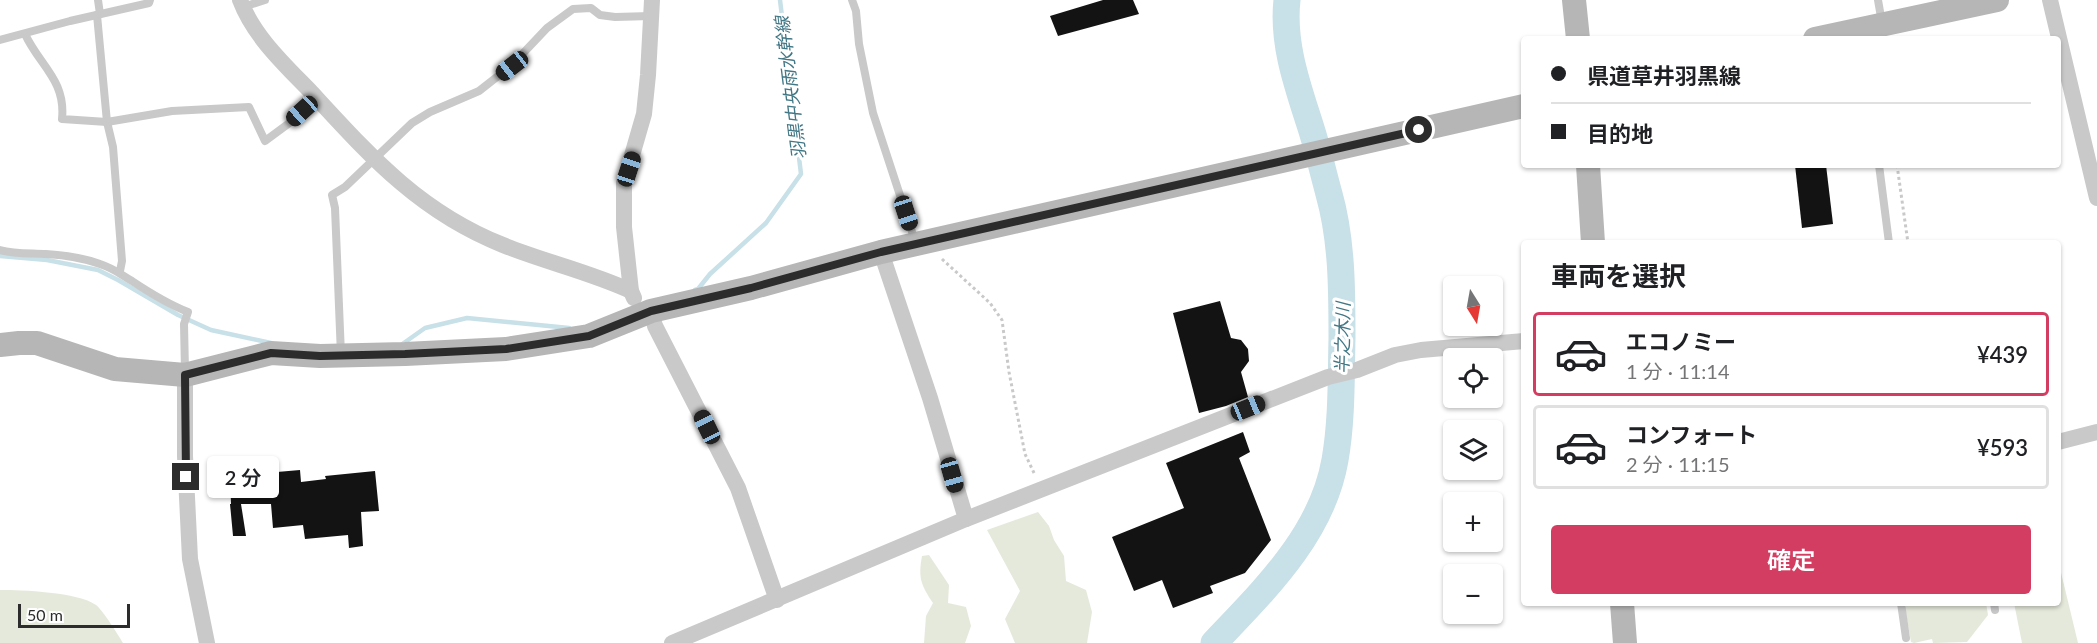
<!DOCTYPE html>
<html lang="ja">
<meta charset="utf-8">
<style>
:root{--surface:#fff;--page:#f2f2f2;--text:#202124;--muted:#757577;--line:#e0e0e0;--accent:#d43d62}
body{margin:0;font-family:Lato,"Noto Sans JP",sans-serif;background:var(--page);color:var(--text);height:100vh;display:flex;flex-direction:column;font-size:22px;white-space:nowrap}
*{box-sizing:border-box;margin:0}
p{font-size:20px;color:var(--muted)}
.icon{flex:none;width:33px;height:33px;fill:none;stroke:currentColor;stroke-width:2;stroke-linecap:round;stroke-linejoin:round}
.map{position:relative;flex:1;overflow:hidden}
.drawer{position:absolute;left:1521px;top:240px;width:540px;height:366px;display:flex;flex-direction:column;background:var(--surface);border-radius:6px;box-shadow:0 2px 4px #0004}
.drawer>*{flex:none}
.guide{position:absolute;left:1521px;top:36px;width:540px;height:132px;border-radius:6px;box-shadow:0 2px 4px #0004;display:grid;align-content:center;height:132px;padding:0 30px;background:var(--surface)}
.needle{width:39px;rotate:169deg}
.tools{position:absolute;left:1443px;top:276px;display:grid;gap:12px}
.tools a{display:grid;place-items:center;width:60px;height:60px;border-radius:6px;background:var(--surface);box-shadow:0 2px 4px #0004;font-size:30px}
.scale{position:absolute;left:18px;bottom:15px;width:112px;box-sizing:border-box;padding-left:6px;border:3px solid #2c2c2c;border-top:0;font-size:16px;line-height:21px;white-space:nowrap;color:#2c2c2c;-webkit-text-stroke:4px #fff;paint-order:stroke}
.end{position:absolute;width:27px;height:27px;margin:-14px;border:8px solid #2c2c2c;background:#fff;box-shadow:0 0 0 3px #fff}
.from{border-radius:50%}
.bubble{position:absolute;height:42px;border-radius:6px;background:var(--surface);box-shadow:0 2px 4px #0004;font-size:20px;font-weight:600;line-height:42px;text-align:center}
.car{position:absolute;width:18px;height:36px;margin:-18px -9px;border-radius:8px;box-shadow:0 0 4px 2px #0007;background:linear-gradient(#222 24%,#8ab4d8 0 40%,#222 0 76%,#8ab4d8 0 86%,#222 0)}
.guide b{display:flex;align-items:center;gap:21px;height:57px;font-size:22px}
.guide b+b{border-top:2px solid var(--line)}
.guide i{width:15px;height:15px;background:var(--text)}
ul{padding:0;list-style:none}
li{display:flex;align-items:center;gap:18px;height:84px;margin:0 12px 9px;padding:0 18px;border:3px solid var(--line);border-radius:6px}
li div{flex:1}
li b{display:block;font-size:22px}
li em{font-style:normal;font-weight:600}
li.on{border-color:var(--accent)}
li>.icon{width:54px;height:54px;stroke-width:1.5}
h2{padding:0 30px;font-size:27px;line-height:72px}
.button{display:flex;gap:12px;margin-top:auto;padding:12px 30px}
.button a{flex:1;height:69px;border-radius:6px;background:var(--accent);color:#fff;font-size:24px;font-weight:600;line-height:69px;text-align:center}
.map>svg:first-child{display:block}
.green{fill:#e5e9db}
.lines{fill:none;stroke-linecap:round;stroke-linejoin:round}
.stream{stroke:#c8e0e7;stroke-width:4.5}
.river{stroke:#c8e0e7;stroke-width:27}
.building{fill:#131313}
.path{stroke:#c9c9c9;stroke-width:3;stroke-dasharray:3 3;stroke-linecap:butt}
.lane{stroke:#c9c9c9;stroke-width:8}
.street{stroke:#c9c9c9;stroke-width:16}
.secondary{stroke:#b6b6b6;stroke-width:24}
.route{stroke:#2c2c2c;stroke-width:8}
.labels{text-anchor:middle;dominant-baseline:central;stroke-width:6;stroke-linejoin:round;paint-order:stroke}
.water-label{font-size:18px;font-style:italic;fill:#427786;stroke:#fff}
</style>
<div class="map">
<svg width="2097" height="643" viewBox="0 0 2097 643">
<rect width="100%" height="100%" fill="#fff"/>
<g class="green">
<path d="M 1038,512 L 1049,526 L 1054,540 L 1064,556 L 1066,581 L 1086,590 L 1092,612 L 1087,643 L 1015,643 L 1005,619 L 1020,591 L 987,530 Z"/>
<path d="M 929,555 L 949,585 L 948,603 L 966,607 L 971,626 L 965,643 L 924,643 L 926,616 L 933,603 C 921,585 918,578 922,556 Z"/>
<path d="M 2058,560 L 2078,643 L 2022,643 L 2014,603 L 2058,603 Z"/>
<path d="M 0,590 C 22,590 78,592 96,605 C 102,609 119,636 123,643 L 0,643 Z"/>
<path d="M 1907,603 L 1986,603 L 1988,615 L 1967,642 L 1933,643 L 1932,639 L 1914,643 L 1911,642 L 1905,608 Z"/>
</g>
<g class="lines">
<g class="stream">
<path d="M 0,256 L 47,260 L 98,270 L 118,280 L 178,315 L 211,330 L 271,343"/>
<path d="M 695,290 L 698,289 L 710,274 L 766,223 L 801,174 L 780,0"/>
<path d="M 401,345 L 425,328 L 467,318 L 569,328"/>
</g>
<path class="river" d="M 1214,643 C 1264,590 1322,535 1335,460 C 1342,420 1341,379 1342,338 C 1342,290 1342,240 1329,194 C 1323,172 1318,150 1311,128 C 1298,87 1282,44 1287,0"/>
</g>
<g class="building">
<path d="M 1103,0 L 1133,0 L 1139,14 L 1058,36 L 1050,16 Z"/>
<path d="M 1795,165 L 1826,165 L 1833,224 L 1802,228 Z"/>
<path d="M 1220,301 L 1231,338 L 1241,340 L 1248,349 L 1249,361 L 1241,372 L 1248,397 L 1226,406 L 1199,413 L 1173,313 Z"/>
<path d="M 1243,432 L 1250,452 L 1239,458 L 1271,540 L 1245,573 L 1210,586 L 1213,593 L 1173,608 L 1162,580 L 1134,591 L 1112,537 L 1184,508 L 1166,463 Z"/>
<path d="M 300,470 L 301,482 L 326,479 L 325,476 L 375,471 L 379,511 L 361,512 L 363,546 L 349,548 L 348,535 L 305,539 L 303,525 L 273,528 L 271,504 L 231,504 L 230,476 Z"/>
<path d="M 230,504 L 241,504 L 246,536 L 233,536 Z"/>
</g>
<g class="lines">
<g class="path">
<path d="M 1897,165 L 1908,243"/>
<path d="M 942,259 L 990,303 L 1002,320 L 1009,372 L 1025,454 L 1035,475"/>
</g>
<g class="lane">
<path d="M 98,0 L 100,14"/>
<path d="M 852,0 L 856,11 L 859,44 L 873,113 L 913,235 L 919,240"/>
<path d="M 1878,0 L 1882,23"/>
<path d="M 243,7 L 265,0"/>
<path d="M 97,15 L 107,122 L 113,147 L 122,261 L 120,271"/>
<path d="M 25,34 C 39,65 66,80 62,119 L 107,122 L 172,111 L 249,107 L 265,141 L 288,124 L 316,98"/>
<path d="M 0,40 L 70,21 L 149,3 L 150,0"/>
<path d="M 1879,165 L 1889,243"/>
<path d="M 0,250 C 15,254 30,253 46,254 C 62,255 84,258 100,264 C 115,269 120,274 132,281 C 150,293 168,304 188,312 L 184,324 L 185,371"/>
<path d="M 341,355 L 335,208 L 332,195 L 345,187 L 412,123 L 430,112 L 479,91 L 511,66 L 547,28 L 573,9 L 591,8 L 600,15 L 615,17 L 651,16"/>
<path d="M 1901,603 L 1906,638"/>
<path d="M 1994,603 L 1995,610"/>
</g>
<g class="street">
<path d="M 240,0 C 254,37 285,65 312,93 C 371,157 420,212 503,245 C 545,262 590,272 631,291"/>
<path d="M 2050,0 L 2097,198"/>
<path d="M 881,252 L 930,398 L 966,519"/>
<path d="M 634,298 L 631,291 L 624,227 L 624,183 L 644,114 L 648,75 L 652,0"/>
<path d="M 651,311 L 655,326 L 738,488 L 777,600"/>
<path d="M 185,375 L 185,456 L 190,559 L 207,643"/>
<path d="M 2058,442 L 2097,432"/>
<path d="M 672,643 L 966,519 L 1328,377 L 1357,370 L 1395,355 L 1421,350 L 1524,341"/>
</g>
<g class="secondary">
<path d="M 1574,0 L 1578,39"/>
<path d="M 1815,39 L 1997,0"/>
<path d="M 1588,165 L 1593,243"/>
<path d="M 0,345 L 19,343 L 37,343 L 115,369 L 185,375 L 271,353 L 320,356 L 405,354 L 506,349 L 589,336 L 651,311 L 751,288 L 881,252 L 1524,106"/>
<path d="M 1622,603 L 1625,643"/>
</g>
</g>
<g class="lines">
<path class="route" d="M 186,477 L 185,375 L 271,353 L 320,356 L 405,354 L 506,349 L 589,336 L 651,311 L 751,288 L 881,252 L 1419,130"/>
</g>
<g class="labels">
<g class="water-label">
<text transform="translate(790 88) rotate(-97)">羽黒中央雨水幹線</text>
<text transform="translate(1342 338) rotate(-89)">半之木川</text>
</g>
</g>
</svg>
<div class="tools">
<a><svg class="needle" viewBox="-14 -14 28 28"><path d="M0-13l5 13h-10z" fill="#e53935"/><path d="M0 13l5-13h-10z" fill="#757577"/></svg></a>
<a><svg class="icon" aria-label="locate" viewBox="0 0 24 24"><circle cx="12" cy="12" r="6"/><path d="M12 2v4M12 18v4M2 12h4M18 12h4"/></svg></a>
<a><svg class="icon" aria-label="layers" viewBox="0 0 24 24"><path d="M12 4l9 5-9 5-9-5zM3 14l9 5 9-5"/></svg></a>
<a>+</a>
<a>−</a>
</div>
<div class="scale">50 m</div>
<i class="end from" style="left:1419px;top:130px"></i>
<i class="end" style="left:186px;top:477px"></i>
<div class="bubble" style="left:207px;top:456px;width:72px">2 分</div>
<i class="car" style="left:512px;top:66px;rotate:232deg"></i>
<i class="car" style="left:302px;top:111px;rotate:228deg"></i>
<i class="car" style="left:629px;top:169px;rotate:18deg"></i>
<i class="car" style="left:906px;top:213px;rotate:162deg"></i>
<i class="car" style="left:1248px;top:408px;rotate:68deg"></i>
<i class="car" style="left:707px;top:427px;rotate:334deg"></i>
<i class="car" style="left:952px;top:475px;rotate:164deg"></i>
<div class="guide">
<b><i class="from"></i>県道草井羽黒線</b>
<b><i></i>目的地</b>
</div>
<section class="drawer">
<h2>車両を選択</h2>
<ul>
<li class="on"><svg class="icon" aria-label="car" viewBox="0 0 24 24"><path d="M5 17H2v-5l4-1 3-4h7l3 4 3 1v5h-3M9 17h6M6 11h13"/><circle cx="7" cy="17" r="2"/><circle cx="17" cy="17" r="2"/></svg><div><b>エコノミー</b><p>1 分 · 11:14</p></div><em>¥439</em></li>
<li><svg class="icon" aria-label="car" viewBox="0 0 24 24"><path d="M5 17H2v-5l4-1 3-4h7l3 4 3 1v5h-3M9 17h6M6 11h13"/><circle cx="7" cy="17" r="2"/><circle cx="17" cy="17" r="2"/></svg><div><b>コンフォート</b><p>2 分 · 11:15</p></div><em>¥593</em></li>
</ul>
<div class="button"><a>確定</a></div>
</section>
</div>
